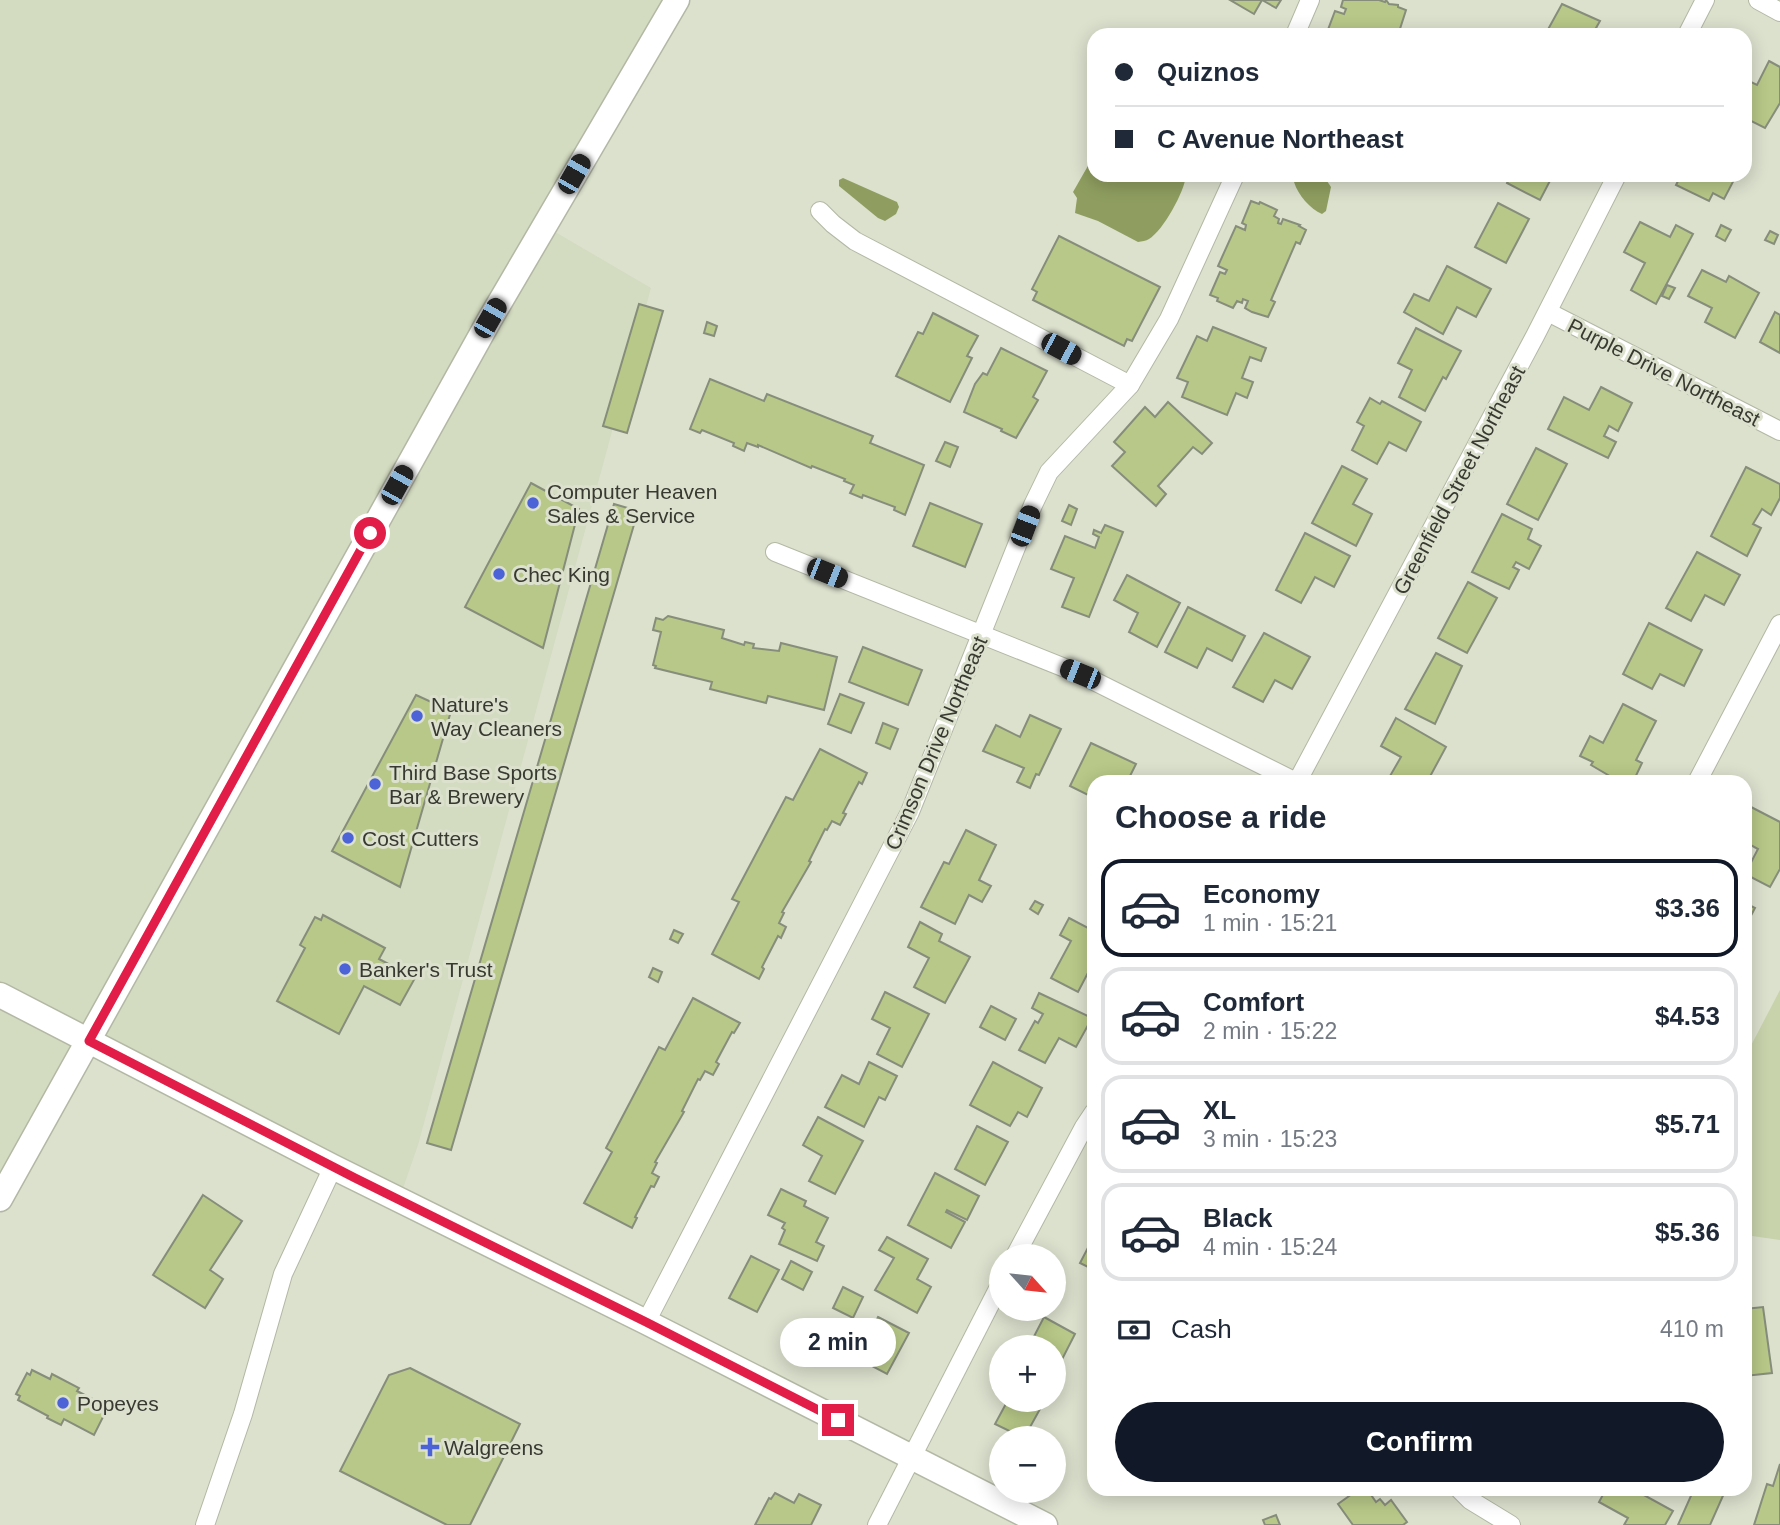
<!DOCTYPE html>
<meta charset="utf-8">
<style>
:root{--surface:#fff;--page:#f6f6f7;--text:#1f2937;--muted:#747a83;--line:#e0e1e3;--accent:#111827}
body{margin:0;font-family:Arial,sans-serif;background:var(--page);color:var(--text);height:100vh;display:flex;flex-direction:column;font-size:26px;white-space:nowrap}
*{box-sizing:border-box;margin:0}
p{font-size:23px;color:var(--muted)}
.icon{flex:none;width:38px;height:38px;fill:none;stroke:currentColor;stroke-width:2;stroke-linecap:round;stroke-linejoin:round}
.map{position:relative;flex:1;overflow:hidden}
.sheet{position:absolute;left:1087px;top:775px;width:665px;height:721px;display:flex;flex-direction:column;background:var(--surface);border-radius:21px;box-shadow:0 4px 18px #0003}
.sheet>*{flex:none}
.banner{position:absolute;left:1087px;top:28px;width:665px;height:154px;border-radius:21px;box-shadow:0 4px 18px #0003;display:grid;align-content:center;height:154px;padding:0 28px;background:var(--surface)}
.needle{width:46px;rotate:117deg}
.tools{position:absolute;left:989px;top:1244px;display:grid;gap:14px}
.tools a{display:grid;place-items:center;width:77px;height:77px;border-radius:50%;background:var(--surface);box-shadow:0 4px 18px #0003;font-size:35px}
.end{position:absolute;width:32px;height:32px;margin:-16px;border:9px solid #e11d48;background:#fff;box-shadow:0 0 0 4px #fff}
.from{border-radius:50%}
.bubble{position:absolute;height:49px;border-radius:24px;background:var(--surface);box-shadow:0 4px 18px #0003;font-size:23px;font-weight:600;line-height:49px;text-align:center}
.car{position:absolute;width:21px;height:42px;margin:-21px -10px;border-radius:9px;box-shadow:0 0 5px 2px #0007;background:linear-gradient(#222 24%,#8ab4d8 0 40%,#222 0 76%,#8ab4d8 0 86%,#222 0)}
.banner b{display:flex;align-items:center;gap:24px;height:66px;font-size:26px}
.banner b+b{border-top:2px solid var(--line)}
.banner i{width:18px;height:18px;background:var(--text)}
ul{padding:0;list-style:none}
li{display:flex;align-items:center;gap:21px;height:98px;margin:0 14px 10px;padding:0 14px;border:4px solid var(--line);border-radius:21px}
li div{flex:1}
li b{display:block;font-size:26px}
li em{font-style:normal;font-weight:600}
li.current{border-color:var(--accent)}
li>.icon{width:63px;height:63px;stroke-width:1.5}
h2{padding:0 28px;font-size:32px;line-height:84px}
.pay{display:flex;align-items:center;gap:18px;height:77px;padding:0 28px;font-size:26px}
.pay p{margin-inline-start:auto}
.cta{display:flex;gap:14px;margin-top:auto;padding:14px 28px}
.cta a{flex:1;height:80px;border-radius:42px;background:var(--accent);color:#fff;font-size:28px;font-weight:600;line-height:80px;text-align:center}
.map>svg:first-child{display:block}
.built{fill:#d3dbc0}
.green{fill:#c8d3ac}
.water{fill:#8f9e60}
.building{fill:#b7c888;stroke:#878d7b;stroke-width:2}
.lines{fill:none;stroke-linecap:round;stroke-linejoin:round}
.street-casing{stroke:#b3b8a5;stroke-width:20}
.secondary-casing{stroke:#b3b8a5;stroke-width:27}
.street{stroke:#fff;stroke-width:18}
.secondary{stroke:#fff;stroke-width:24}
.route{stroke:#e11d48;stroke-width:9}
.poi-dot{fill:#4c63d7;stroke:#dce1ce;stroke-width:2.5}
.labels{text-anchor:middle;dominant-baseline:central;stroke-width:6;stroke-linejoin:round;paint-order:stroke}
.street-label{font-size:21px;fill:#383a32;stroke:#dce1ce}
.poi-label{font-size:21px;fill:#383a32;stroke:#dce1ce;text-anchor:start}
</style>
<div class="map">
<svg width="1780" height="1525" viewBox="0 0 1780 1525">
<rect width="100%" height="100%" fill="#dce1ce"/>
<path class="built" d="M 0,0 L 676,0 L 545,226 L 651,288 L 418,1145 L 399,1200 L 89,1042 L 0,1199 Z"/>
<path class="green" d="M 1780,990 L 1780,1240 L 1745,1235 L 1745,1057 Z"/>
<g class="water">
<path d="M 1089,164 L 1094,165 L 1094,175 L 1186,175 C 1185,191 1163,231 1149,239 C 1146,241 1142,241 1138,242 L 1098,221 L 1075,213 L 1077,198 L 1073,192 Z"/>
<path d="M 1323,175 L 1331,187 L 1326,211 L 1322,214 C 1310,209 1298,195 1294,182 L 1298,176 Z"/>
<path d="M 843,178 L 897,202 L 899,207 L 896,214 L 885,221 L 878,218 L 839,186 L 839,180 Z"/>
</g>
<g class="building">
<path d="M 1230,0 L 1281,0 L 1276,8 L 1262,0 L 1254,14 Z"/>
<path d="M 1343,0 L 1379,0 L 1385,2 L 1386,0 L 1389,4 L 1398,5 L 1398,7 L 1406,10 L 1398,35 L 1326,35 L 1335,11 L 1344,14 L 1346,9 L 1341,7 Z"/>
<path d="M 1562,4 L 1600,21 L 1596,28 L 1608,35 L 1546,33 Z"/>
<path d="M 1769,61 L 1780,67 L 1780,103 L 1765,128 L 1745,118 L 1745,79 L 1757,85 Z"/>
<path d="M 1511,175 L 1553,175 L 1540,200 L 1507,183 Z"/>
<path d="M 1681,175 L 1734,175 L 1736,176 L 1724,199 L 1713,193 L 1709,201 L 1676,185 Z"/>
<path d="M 1251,201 L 1259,204 L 1260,202 L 1277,210 L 1274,216 L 1279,219 L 1278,223 L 1281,224 L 1283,219 L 1300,225 L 1299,226 L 1306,230 L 1300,244 L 1296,242 L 1271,300 L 1275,302 L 1268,317 L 1252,312 L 1245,308 L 1248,301 L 1243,299 L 1242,303 L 1237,301 L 1233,308 L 1217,301 L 1218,298 L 1210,295 L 1220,272 L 1225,274 L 1227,270 L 1218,266 L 1236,226 L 1245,230 L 1246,225 L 1242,223 Z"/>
<path d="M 1498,203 L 1529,219 L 1506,263 L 1475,247 Z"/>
<path d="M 1640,222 L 1670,237 L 1676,225 L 1693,234 L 1656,304 L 1631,290 L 1645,263 L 1624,252 Z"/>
<path d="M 1721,225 L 1731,230 L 1725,241 L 1716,236 Z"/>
<path d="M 1770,231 L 1778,235 L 1774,244 L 1765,240 Z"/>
<path d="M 1059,236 L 1160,287 L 1132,341 L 1127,339 L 1124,346 L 1033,300 L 1037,292 L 1032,289 Z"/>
<path d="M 1447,266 L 1491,289 L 1476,317 L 1457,307 L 1443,334 L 1404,312 L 1414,294 L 1429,301 Z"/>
<path d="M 1702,270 L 1726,282 L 1729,276 L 1759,293 L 1735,338 L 1705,322 L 1712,308 L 1688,296 Z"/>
<path d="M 1667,285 L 1675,288 L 1669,299 L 1662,296 Z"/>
<path d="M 639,304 L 663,311 L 627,433 L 603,426 Z"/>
<path d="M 1775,312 L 1780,315 L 1780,353 L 1760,342 Z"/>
<path d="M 933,313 L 978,336 L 967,356 L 972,358 L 950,402 L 896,376 L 918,332 L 923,334 Z"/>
<path d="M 707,322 L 717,326 L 714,336 L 704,333 Z"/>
<path d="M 1213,327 L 1266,348 L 1261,361 L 1250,357 L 1242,378 L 1253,382 L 1247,398 L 1236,393 L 1227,415 L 1182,397 L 1188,382 L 1177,378 L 1197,336 L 1207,341 Z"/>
<path d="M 1416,328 L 1461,351 L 1446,379 L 1443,377 L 1425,411 L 1399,397 L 1412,370 L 1398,363 Z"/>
<path d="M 1001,348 L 1047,371 L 1033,397 L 1038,400 L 1016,438 L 1001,431 L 1002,429 L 964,412 L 975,384 L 983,373 L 987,375 Z"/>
<path d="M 710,379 L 764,401 L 767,394 L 873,436 L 870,443 L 924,465 L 905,515 L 894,510 L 895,507 L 863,495 L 862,498 L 850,493 L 854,485 L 844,481 L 845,479 L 812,466 L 811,468 L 758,445 L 758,447 L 747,443 L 744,451 L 733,446 L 734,443 L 702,430 L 700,433 L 690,429 Z"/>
<path d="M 1601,387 L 1632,403 L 1618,431 L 1609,426 L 1604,436 L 1616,442 L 1608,458 L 1548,429 L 1564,397 L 1589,410 Z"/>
<path d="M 1370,398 L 1380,404 L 1382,401 L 1421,422 L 1406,451 L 1389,442 L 1377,464 L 1352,450 L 1364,426 L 1357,422 Z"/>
<path d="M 1168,402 L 1212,443 L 1202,454 L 1193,447 L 1158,486 L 1166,494 L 1156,506 L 1112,466 L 1125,452 L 1114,442 L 1145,407 L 1155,417 Z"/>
<path d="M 945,442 L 958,447 L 950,467 L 936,461 Z"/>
<path d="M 1536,448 L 1567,464 L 1538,520 L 1507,504 Z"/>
<path d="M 1342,466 L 1367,479 L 1353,504 L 1372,514 L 1356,546 L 1312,523 Z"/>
<path d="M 1746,467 L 1780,484 L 1780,498 L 1771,515 L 1762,509 L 1753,524 L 1761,528 L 1747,556 L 1711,536 Z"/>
<path d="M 531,483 L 579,509 L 543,648 L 465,607 Z"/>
<path d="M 930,503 L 982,524 L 965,567 L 913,546 Z"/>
<path d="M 614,504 L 638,511 L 451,1150 L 427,1143 Z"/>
<path d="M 1069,505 L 1077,509 L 1071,525 L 1062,521 Z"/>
<path d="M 1502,514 L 1532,529 L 1528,539 L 1541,546 L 1529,569 L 1516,562 L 1513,567 L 1519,570 L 1509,589 L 1472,572 Z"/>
<path d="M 1105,525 L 1123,532 L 1089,617 L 1062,607 L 1074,578 L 1051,569 L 1065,536 L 1095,548 L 1099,537 L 1093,534 L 1094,530 L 1101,533 Z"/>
<path d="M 1305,533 L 1350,556 L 1334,587 L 1315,577 L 1301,603 L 1276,590 Z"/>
<path d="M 1697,552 L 1740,575 L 1724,605 L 1705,595 L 1691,621 L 1666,608 Z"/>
<path d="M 1127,575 L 1180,603 L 1157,647 L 1129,632 L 1138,613 L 1114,600 Z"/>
<path d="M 1468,582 L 1497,598 L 1467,653 L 1438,638 Z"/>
<path d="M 1188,607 L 1245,636 L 1232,661 L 1207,648 L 1197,668 L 1165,652 Z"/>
<path d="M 668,616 L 724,630 L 722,638 L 744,645 L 745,642 L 754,644 L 753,648 L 779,651 L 781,643 L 837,657 L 824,710 L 768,696 L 766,703 L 710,689 L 712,682 L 655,668 L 656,666 L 653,665 L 661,632 L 653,630 L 656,618 L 663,620 Z"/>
<path d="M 1649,623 L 1702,650 L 1684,686 L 1660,674 L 1652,689 L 1623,674 Z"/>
<path d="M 1264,633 L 1310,657 L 1292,689 L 1275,680 L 1263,702 L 1233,687 Z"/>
<path d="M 863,647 L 922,670 L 908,705 L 849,682 Z"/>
<path d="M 1436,653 L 1462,666 L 1435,724 L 1405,709 Z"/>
<path d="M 840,694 L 864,703 L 851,733 L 828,724 Z"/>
<path d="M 416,695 L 451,711 L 400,887 L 332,851 Z"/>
<path d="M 1623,704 L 1656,721 L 1636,760 L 1642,763 L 1633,782 L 1620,782 L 1591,765 L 1593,762 L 1580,756 L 1590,736 L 1603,743 Z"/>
<path d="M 1030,715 L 1061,729 L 1039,775 L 1036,774 L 1030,788 L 1017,782 L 1024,768 L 983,751 L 996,725 L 1020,737 Z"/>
<path d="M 1396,718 L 1446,747 L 1427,782 L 1402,782 L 1390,776 L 1401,757 L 1381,746 Z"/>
<path d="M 883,723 L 898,729 L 890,749 L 876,743 Z"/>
<path d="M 1091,743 L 1136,764 L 1127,782 L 1094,782 L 1088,795 L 1070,786 Z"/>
<path d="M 820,749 L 867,773 L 862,784 L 859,782 L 843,813 L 846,814 L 840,825 L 832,821 L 827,830 L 825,829 L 809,861 L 811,862 L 782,912 L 784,913 L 779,923 L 786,927 L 781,938 L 778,936 L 762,967 L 764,969 L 759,979 L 712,954 L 739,902 L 732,899 L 786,797 L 793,800 Z"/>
<path d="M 1751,807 L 1780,822 L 1780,869 L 1770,887 L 1745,874 L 1758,849 L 1745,842 L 1745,819 Z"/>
<path d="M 966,830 L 996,845 L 979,880 L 991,886 L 982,902 L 969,895 L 955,924 L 921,907 L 944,862 L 949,864 Z"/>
<path d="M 1035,901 L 1043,905 L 1038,914 L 1030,909 Z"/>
<path d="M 1745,903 L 1755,908 L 1745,927 Z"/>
<path d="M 323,915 L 385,948 L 379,959 L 415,978 L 400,1005 L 364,986 L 339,1034 L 277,1001 L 305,948 L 300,945 L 315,917 L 321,920 Z"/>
<path d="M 1069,918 L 1094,931 L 1094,968 L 1091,967 L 1078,992 L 1051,978 L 1071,941 L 1060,935 Z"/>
<path d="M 920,922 L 942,934 L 939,941 L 970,957 L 945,1003 L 914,987 L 929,958 L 908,947 Z"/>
<path d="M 674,930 L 683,934 L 678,943 L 670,939 Z"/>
<path d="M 653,968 L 662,972 L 658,982 L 649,977 Z"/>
<path d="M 885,992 L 929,1014 L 902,1067 L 877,1054 L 890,1028 L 872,1019 Z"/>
<path d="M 1039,993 L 1092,1018 L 1076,1047 L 1059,1038 L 1045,1063 L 1019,1050 L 1035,1021 L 1038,1023 L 1043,1014 L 1032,1008 Z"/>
<path d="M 693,998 L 740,1023 L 734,1033 L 732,1032 L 716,1062 L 719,1064 L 713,1075 L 705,1071 L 700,1080 L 698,1079 L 682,1111 L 684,1112 L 655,1162 L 657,1163 L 652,1173 L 659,1177 L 654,1187 L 651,1186 L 635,1217 L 637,1218 L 632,1228 L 584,1203 L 612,1152 L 606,1148 L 659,1047 L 665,1050 Z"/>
<path d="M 991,1006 L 1016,1019 L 1005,1040 L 980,1027 Z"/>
<path d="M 869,1062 L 897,1076 L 885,1100 L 879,1097 L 864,1127 L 825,1107 L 842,1075 L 859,1084 Z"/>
<path d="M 993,1062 L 1042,1088 L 1027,1117 L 1018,1112 L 1010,1126 L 970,1105 Z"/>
<path d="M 818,1117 L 863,1141 L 835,1194 L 809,1181 L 822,1156 L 803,1145 Z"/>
<path d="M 977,1126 L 1008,1142 L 985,1185 L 955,1169 Z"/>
<path d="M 935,1173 L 979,1196 L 967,1220 L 947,1210 L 946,1212 L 965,1222 L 951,1248 L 908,1225 Z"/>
<path d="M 781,1189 L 806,1201 L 804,1206 L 828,1218 L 816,1242 L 824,1246 L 817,1261 L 779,1244 L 785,1230 L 782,1228 L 785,1223 L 768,1215 Z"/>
<path d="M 203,1195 L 242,1221 L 210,1270 L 223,1279 L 205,1308 L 153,1275 Z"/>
<path d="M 887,1237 L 928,1259 L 917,1279 L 931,1287 L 917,1313 L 875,1290 L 894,1258 L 879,1250 Z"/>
<path d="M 1093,1238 L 1094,1238 L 1094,1270 L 1080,1263 Z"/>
<path d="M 751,1256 L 779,1270 L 757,1312 L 729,1298 Z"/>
<path d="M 791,1261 L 812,1272 L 803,1290 L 782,1279 Z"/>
<path d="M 843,1287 L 863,1297 L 853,1318 L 833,1308 Z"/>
<path d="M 1763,1307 L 1772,1373 L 1745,1376 L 1745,1309 Z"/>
<path d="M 878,1317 L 909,1333 L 887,1374 L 857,1358 Z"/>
<path d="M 1044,1317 L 1075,1334 L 1054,1375 L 1054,1348 L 1028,1348 Z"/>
<path d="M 410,1368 L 520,1424 L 470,1525 L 447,1525 L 340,1471 L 389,1375 Z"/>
<path d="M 32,1370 L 50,1379 L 52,1374 L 79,1388 L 77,1391 L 108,1407 L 94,1435 L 64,1419 L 61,1425 L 47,1418 L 48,1416 L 18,1400 L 20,1396 L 16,1394 L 27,1373 L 30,1375 Z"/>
<path d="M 1008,1400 L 1045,1400 L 1024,1438 L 995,1424 Z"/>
<path d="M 1780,1464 L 1780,1525 L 1754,1525 L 1767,1484 L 1773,1486 Z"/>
<path d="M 1359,1489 L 1367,1489 L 1376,1502 L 1380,1499 L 1385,1505 L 1391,1500 L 1407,1522 L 1403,1525 L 1353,1525 L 1338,1504 Z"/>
<path d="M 1606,1489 L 1633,1489 L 1673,1511 L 1665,1525 L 1624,1525 L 1628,1518 L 1599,1502 Z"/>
<path d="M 1694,1489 L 1726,1489 L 1710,1525 L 1678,1525 Z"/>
<path d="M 775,1493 L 794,1503 L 799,1494 L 821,1505 L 811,1525 L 755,1525 L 769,1498 L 771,1499 Z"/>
<path d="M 1276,1515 L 1280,1525 L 1265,1525 L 1263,1520 Z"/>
</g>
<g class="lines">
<defs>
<g id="street">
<path d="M 1758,0 L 1780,12"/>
<path d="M 1295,35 L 1310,0"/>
<path d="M 1687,35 L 1705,0"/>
<path d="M 820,211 L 833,224 L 855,241 L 1130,385"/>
<path d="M 1548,312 L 1780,431"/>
<path d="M 775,552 L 1080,674 L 1296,782"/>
<path d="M 1297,782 L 1535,336 L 1617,175"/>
<path d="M 1697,782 L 1780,624"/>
<path d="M 1015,1256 L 1084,1127 L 1094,1112"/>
<path d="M 646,1322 L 910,812 L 1033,505 L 1049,472 L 1130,385 L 1169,319 L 1235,175"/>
<path d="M 1459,1489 L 1470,1500 L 1511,1525"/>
<path d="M 205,1525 L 243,1414 L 283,1274 L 333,1167"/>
<path d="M 877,1525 L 1001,1283"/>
</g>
<g id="secondary">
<path d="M 0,995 L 333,1167 L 646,1322 L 1045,1525"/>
<path d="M 0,1199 L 490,319 L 677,0"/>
</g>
</defs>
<use href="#street" class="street-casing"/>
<use href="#secondary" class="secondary-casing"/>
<use href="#street" class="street"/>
<use href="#secondary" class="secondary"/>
</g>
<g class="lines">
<path class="route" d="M 370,533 L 89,1041 L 355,1178 L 646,1322 L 838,1420"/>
</g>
<g class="poi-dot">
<circle cx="533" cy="503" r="7"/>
<circle cx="499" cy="574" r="7"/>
<circle cx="417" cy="716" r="7"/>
<circle cx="375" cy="784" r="7"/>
<circle cx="348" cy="838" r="7"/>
<circle cx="345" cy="969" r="7"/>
<circle cx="63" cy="1403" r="7"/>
<path d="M426.5 1436.5h7v7h7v7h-7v7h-7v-7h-7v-7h7z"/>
</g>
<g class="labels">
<g class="street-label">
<text transform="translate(1664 372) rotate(27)">Purple Drive Northeast</text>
<text transform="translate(1459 480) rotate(-62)">Greenfield Street Northeast</text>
<text transform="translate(936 743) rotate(-67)">Crimson Drive Northeast</text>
</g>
<g class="poi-label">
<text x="547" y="491">Computer Heaven<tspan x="547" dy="24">Sales &amp; Service</tspan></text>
<text x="513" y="574">Chec King</text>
<text x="431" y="704">Nature's<tspan x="431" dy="24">Way Cleaners</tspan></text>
<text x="389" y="772">Third Base Sports<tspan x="389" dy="24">Bar &amp; Brewery</tspan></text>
<text x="362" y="838">Cost Cutters</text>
<text x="359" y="969">Banker's Trust</text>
<text x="77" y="1403">Popeyes</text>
<text x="444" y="1447">Walgreens</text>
</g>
</g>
</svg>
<div class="tools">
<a><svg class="needle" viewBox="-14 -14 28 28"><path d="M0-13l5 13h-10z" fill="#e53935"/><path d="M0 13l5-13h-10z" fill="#747a83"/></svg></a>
<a>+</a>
<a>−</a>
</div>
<i class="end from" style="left:370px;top:533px"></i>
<i class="end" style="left:838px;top:1420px"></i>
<div class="bubble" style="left:780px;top:1318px;width:116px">2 min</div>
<i class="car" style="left:574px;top:174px;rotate:30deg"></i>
<i class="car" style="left:490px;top:318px;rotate:30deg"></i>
<i class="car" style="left:1061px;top:349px;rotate:118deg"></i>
<i class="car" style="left:397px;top:485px;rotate:29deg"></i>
<i class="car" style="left:1025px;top:526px;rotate:21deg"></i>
<i class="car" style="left:827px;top:573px;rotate:112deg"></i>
<i class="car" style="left:1080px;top:674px;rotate:292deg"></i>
<div class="banner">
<b><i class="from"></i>Quiznos</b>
<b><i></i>C Avenue Northeast</b>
</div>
<section class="sheet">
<h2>Choose a ride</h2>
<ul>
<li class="current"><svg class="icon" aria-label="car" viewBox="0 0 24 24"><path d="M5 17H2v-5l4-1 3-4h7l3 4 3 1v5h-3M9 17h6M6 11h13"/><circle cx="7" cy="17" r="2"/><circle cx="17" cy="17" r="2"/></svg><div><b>Economy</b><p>1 min · 15:21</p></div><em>$3.36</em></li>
<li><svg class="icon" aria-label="car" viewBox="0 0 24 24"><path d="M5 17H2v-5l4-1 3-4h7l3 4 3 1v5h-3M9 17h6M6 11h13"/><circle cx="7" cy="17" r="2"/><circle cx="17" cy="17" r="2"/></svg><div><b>Comfort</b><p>2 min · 15:22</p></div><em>$4.53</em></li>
<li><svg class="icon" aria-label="car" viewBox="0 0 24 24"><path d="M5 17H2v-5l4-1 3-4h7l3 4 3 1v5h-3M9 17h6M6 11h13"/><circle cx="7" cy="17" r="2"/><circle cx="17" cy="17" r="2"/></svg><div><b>XL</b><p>3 min · 15:23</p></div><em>$5.71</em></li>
<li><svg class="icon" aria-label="car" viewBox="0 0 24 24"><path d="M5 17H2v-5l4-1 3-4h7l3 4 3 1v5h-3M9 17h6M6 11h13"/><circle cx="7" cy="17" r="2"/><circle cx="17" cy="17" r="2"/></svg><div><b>Black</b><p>4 min · 15:24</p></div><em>$5.36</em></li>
</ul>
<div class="pay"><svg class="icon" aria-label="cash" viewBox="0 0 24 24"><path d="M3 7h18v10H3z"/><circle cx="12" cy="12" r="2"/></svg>Cash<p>410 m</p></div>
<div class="cta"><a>Confirm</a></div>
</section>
</div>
